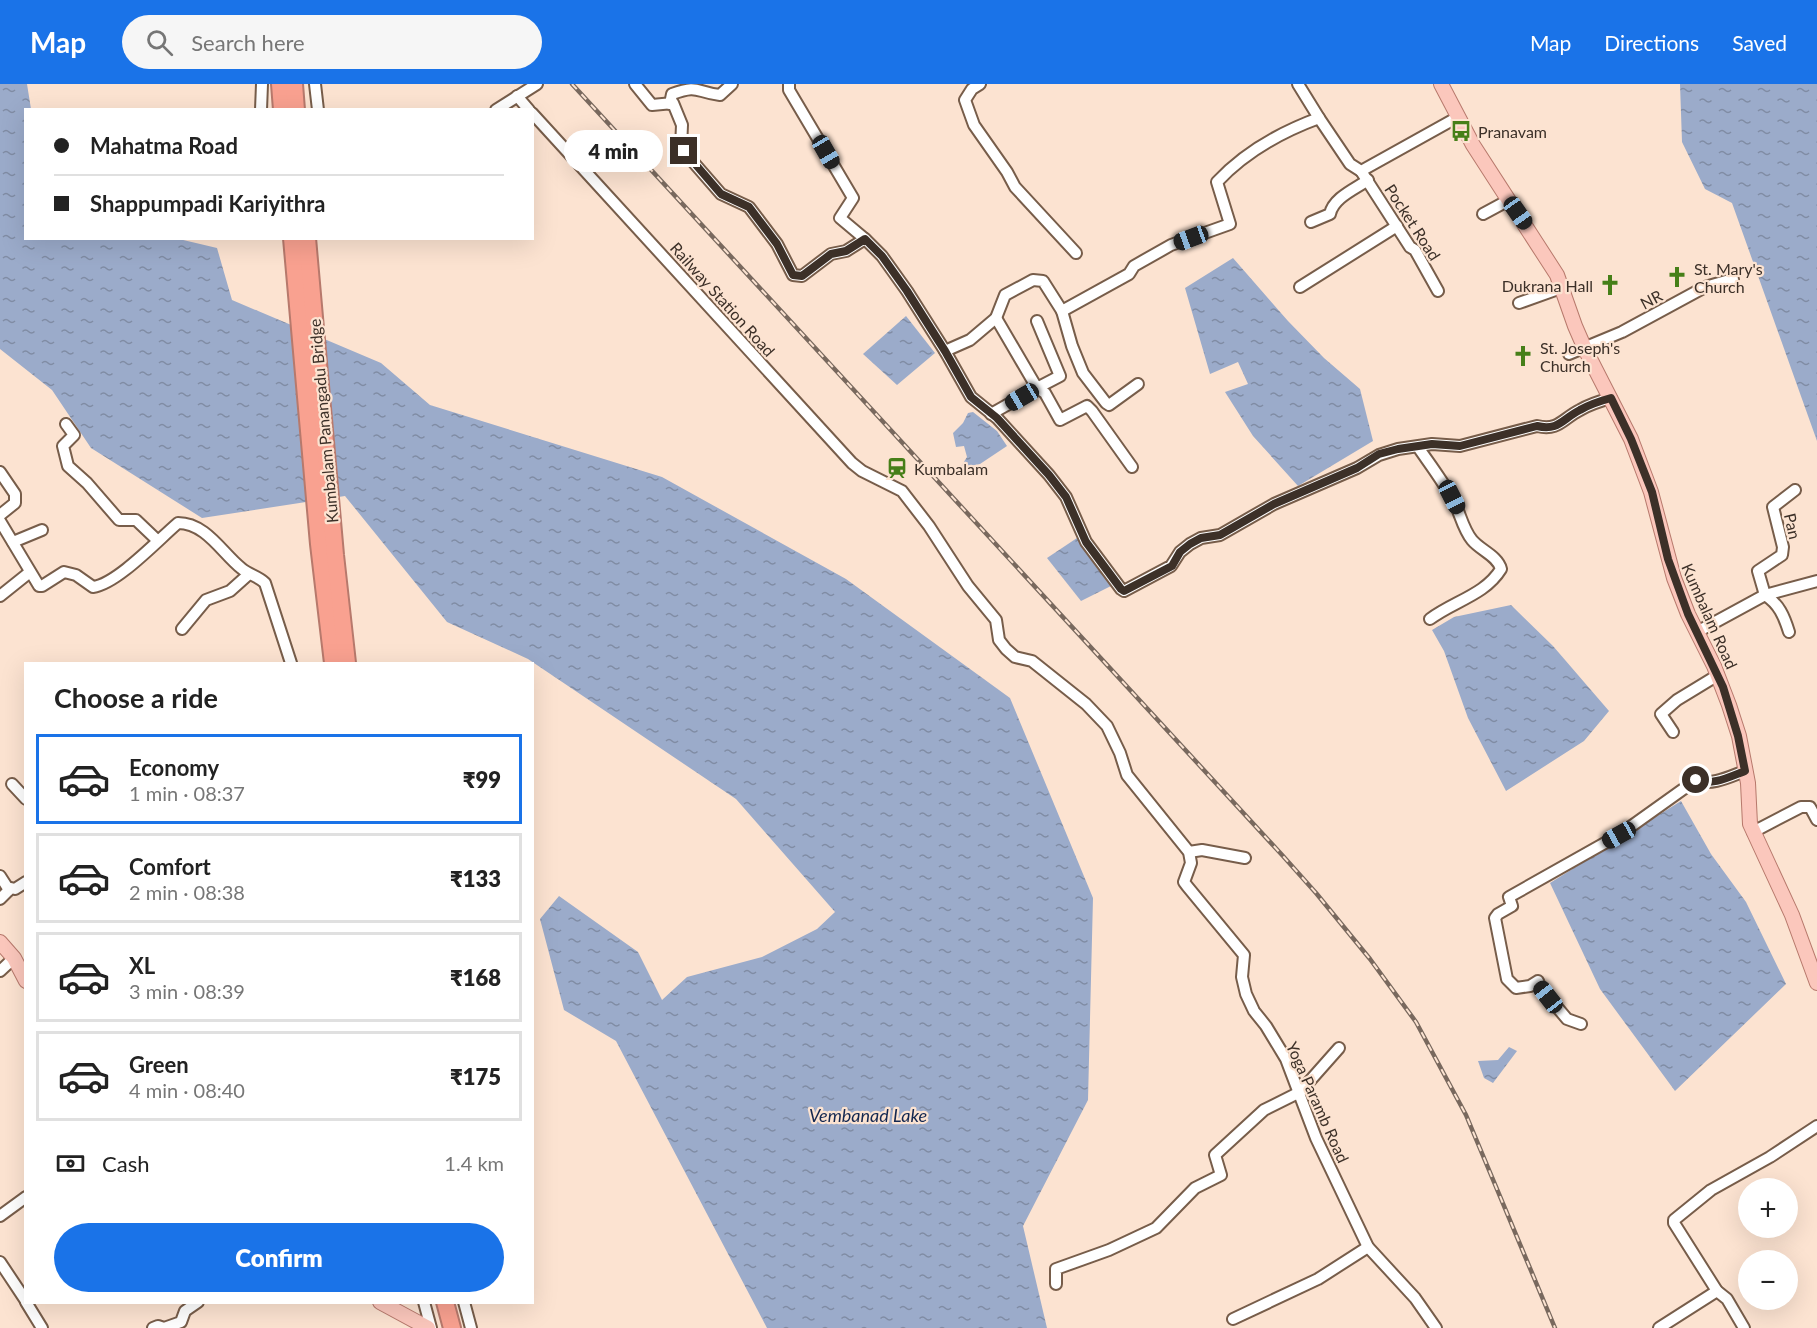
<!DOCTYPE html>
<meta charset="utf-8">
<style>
:root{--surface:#fff;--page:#f6f6f6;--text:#222;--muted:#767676;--line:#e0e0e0;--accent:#1a73e8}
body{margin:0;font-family:Lato,sans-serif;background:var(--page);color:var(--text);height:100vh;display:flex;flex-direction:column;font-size:22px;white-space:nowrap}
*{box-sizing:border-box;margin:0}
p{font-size:20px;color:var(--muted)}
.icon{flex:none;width:33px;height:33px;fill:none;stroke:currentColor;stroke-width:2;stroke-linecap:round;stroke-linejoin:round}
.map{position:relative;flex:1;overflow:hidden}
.side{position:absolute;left:24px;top:578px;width:510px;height:642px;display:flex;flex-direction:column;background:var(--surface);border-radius:0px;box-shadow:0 6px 24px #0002}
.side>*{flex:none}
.guide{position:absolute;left:24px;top:24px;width:510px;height:132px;border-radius:0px;box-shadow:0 6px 24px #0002;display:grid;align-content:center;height:132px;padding:0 30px;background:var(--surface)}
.fabs{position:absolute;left:1738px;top:1094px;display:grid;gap:12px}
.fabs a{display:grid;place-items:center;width:60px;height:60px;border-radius:50%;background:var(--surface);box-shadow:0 6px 24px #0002;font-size:30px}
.end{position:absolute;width:27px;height:27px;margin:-14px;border:8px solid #3c3028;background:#fff;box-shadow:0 0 0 3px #fff}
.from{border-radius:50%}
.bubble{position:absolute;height:42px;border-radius:21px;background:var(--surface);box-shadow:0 6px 24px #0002;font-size:20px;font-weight:800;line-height:42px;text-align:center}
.car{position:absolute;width:18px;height:36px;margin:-18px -9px;border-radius:8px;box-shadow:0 0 4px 2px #0007;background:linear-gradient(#222 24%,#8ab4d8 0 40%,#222 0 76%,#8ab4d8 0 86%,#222 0)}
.guide b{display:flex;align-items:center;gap:21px;height:57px;font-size:22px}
.guide b+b{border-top:2px solid var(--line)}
.guide i{width:15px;height:15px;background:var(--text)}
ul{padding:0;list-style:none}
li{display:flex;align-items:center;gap:18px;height:90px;margin:0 12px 9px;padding:0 18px;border:3px solid var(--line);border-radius:0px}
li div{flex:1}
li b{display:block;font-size:22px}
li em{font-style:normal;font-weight:800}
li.active{border-color:var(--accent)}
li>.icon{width:54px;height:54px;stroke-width:1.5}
h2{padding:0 30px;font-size:27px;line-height:72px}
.pay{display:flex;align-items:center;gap:15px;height:66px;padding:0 30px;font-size:22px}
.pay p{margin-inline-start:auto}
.primary-button{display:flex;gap:12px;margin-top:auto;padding:12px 30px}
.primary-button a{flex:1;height:69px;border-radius:36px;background:var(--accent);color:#fff;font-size:24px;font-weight:800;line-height:69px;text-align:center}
header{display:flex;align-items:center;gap:36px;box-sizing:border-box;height:84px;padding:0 30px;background:var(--accent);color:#fff}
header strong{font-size:28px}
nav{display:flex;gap:33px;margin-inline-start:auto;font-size:21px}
.search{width:420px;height:54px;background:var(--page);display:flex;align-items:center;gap:15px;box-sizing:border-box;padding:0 21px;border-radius:33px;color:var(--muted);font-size:22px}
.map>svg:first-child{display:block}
.water{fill:url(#water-ripples)}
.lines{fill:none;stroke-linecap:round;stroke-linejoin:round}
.minor-casing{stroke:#775d4a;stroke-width:14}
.major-casing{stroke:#b7796c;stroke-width:16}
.highway-casing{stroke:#b7796c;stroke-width:20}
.minor{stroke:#fff;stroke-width:10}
.major{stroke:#fbc7bc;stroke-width:14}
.highway{stroke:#f9a190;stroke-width:16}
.rail-casing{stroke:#79695e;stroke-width:4.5}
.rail{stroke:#fce3d1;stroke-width:2;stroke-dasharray:7;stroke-linecap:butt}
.route{stroke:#3c3028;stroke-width:8}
.labels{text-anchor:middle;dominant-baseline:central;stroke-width:4.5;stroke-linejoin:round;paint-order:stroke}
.poi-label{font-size:16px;fill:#3c3028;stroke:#fce3d1;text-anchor:start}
.street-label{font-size:16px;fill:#3c3028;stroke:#fce3d1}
.water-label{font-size:18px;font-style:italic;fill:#132750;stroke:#fce3d1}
</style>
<header>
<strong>Map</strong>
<div class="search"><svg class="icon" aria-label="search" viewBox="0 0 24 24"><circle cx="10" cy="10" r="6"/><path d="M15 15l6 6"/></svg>Search here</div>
<nav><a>Map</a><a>Directions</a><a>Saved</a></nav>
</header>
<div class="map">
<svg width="1817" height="1244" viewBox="0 0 1817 1244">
<defs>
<pattern id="water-ripples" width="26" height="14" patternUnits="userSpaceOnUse" patternTransform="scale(1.5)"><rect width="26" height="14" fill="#9babca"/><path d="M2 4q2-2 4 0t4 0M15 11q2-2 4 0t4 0" fill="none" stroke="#808ca4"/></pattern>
</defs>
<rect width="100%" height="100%" fill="#fce3d1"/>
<g class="water">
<path d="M 0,0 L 27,0 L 31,25 L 26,26 L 26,154 L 179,155 L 217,164 L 232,216 L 381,279 L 430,321 L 662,393 L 846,495 L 1010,614 L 1093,814 L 1088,1016 L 1023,1142 L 1047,1244 L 767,1244 L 616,957 L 564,926 L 540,835 L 559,812 L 638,868 L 662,916 L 687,893 L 762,873 L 817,845 L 835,828 L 736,715 L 528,575 L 447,538 L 345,412 L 202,434 L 91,364 L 52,306 L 0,265 Z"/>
<path d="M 1680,0 L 1817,0 L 1817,357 L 1732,119 L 1705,105 L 1682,58 Z"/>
<path d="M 1233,174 L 1288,237 L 1324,274 L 1360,305 L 1373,357 L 1298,402 L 1253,352 L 1225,308 L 1248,300 L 1238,278 L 1210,290 L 1185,204 Z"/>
<path d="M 906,232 L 935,269 L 897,301 L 863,270 Z"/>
<path d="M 973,328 L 997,347 L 1007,362 L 980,380 L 960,384 L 967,373 L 964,362 L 956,363 L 953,349 L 963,339 L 968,329 Z"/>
<path d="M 1077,454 L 1111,502 L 1081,517 L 1047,474 Z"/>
<path d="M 1511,521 L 1553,562 L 1609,627 L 1584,657 L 1506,707 L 1468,634 L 1444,567 L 1432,546 L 1454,533 Z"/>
<path d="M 1681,717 L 1711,770 L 1746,818 L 1786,900 L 1675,1007 L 1600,905 L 1550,799 Z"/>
<path d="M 1509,963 L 1517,967 L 1493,999 L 1484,994 L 1478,977 L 1498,976 Z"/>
</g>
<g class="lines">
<defs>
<g id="minor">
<path d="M 315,0 L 318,26"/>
<path d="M 635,0 L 652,21 L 673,19 L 682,41 L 681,64 L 721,110 L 749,123 L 777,160 L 793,191 L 802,192 L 831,170 L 846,167 L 865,155 L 882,172 L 907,207 L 945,267 L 971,313 L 997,334 L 1049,391 L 1066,413 L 1086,458 L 1121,505 L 1124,507 L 1171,482 L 1180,468 L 1190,460 L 1201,454 L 1220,451 L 1274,420 L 1357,384 L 1379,371 L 1398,365 L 1432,360 L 1460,362 L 1537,342 C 1559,347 1562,335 1580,326 C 1590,320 1600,317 1611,314"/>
<path d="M 789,0 L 789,6 L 853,114 L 840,134 L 865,155"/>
<path d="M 980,0 L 972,5 L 965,16 L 974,41 L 1007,88 L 1015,103 L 1076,169"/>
<path d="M 1298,0 L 1319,34"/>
<path d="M 517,12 L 529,26"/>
<path d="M 670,20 L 672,10 C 699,0 695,8 720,11 L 732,0"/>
<path d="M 261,26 L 262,0"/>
<path d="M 496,26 L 537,0"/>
<path d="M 532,29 L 852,379 L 862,387 L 902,407 L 929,442 L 968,502 L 996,536 L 999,556 L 1006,565 L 1015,573 L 1032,577 L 1086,620 L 1107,642 L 1120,669 L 1127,691 L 1189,768 L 1191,779 L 1184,798 L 1187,802 L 1244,871 L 1242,893 L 1246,910 L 1254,927 L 1266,942 L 1286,975 L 1316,1054 L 1368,1163 L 1415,1214 L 1436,1244"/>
<path d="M 1361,87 L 1410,163 L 1415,166 L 1438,207"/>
<path d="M 1483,130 L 1509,116"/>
<path d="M 1311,138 L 1330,130 C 1333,114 1355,105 1368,96"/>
<path d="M 1300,203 L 1397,142"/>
<path d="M 1519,219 L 1561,204"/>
<path d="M 1062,227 L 1072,262 L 1083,289 L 1106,319 L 1109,321 L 1138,300"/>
<path d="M 996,234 L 1037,304 L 1060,292 L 1037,237"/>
<path d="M 945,267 L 970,256 L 996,234 L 1005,211 L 1033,196 L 1043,197 L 1062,227 L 1129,190 L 1134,182 L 1171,161 L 1230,140 L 1217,98 C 1245,68 1281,48 1319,34 L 1350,80 L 1361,87 L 1458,33"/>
<path d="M 1569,270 L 1622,248 L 1705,203 L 1733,195"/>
<path d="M 991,330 L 1037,304 L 1045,309 L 1060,336 L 1087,322 L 1092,327 L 1132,383"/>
<path d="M 66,340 L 74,351 L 63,362 L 68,382 L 87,399 L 119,436 L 136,436 L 157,456"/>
<path d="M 1418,363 C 1429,379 1442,396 1452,414 C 1460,427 1462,444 1472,456 C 1480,466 1498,472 1501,485 C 1485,511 1454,517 1430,535"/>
<path d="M 0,388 L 15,410 L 15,419 L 0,431"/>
<path d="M 0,437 L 39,502 L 42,502 L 64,488 L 76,491 L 93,503 C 117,500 158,456 178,439 C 206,439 222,469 241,484 C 249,491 258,492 265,499 L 291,579"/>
<path d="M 13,458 L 42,446"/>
<path d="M 1765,511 L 1817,497"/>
<path d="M 1765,511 C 1779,520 1784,532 1789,548"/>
<path d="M 0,512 L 30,488"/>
<path d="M 182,545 L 206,516 L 230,507 L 249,490"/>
<path d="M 1697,548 L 1765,511 L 1758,487 L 1782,471 L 1783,463 L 1773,423 L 1795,406"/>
<path d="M 1673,648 L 1661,630 L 1677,616 L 1718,591"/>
<path d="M 12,700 L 26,715"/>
<path d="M 1753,748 L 1801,723 L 1810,723 L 1817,736"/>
<path d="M 1189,768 L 1202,766 L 1245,774"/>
<path d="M 0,792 L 9,806"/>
<path d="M 0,815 L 11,804 L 15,805 L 26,798"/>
<path d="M 0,887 L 14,874"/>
<path d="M 1581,940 L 1567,935 L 1540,903 L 1538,897 L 1530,902 L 1516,904 L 1507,895 L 1495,834 L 1498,830 L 1512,822 L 1509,813 L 1619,751 L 1696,696 C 1712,702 1729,693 1745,687"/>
<path d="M 0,1132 L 26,1113"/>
<path d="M 0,1178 L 26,1217"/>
<path d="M 1056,1200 L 1056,1185 L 1109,1166 L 1156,1144 L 1195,1104 L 1221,1091 L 1215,1071 L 1264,1026 L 1300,1008 L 1339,964"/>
<path d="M 26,1218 L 42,1244"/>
<path d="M 424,1218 L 431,1244"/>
<path d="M 464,1218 L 471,1244"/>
<path d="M 1233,1235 L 1318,1195 L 1368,1163"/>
<path d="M 153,1244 L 158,1242 L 164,1244 L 181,1238 L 185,1227 L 198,1218"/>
<path d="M 1659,1244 L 1717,1207"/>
<path d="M 1744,1244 L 1727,1215 L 1717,1207 L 1674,1139 L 1674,1136 L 1711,1106 L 1770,1073 L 1817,1042"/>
</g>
<g id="major">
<path d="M 1441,0 L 1473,61 L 1557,191 L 1575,242 L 1585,265 L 1631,355 L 1651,408 L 1674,494 L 1688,530 L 1714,582 L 1729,621 L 1739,652 L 1748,699 L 1750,740 L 1792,831 L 1817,899"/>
<path d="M 0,858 L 14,874 L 26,897"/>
<path d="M 380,1218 L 428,1244"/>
</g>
<g id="highway">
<path d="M 280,0 L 282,26"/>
<path d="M 294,0 L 296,26"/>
<path d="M 292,154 L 319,460 L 333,579"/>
<path d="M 307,154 L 335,471 L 347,579"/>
<path d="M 445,1218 L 452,1244"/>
</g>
</defs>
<use href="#minor" class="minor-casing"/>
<use href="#major" class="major-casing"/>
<use href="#highway" class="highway-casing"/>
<use href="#minor" class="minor"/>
<use href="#major" class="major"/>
<use href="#highway" class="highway"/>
<defs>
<path id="rail" d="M 572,0 L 1283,772 L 1316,809 L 1370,875 L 1416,938 L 1466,1031 L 1555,1244"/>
</defs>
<use href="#rail" class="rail-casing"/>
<use href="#rail" class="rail"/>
</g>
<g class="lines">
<path class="route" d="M 684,67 L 721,110 L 749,123 L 777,160 L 793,191 L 802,192 L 831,170 L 846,167 L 865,155 L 882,172 L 907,207 L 945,267 L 971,313 L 997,334 L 1049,391 L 1066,413 L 1086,458 L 1121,505 L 1124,507 L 1172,482 L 1180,468 L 1190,460 L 1201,454 L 1220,451 L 1274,420 L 1357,384 L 1379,370 L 1398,365 L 1432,360 L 1460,362 L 1537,342 C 1559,347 1562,335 1580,326 C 1590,320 1600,317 1611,314 L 1631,355 L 1652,408 L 1668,475 L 1688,530 L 1723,603 L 1738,652 L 1745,687 C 1729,693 1712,702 1696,696"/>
</g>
<defs>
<symbol id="bus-bare" viewBox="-9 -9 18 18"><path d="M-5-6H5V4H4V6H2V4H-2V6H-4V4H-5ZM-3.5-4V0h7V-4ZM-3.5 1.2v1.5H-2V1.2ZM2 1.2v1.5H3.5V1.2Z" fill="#467f18" stroke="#fce3d1" stroke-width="2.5" paint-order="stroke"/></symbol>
<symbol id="church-bare" viewBox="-9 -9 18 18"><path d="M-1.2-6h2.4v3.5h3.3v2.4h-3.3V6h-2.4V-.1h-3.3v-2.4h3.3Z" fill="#467f18" stroke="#fce3d1" stroke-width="2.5" paint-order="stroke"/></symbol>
<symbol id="station-bare" viewBox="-9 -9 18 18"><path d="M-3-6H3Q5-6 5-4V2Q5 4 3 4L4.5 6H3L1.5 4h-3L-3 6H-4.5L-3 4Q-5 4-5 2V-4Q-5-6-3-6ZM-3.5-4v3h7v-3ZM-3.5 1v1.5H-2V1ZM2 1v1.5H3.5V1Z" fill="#467f18" stroke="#fce3d1" stroke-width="2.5" paint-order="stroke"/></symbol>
</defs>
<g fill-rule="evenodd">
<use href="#bus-bare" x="1446" y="32" width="30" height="30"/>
<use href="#church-bare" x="1662" y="178" width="30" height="30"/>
<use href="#church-bare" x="1595" y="186" width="30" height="30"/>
<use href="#church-bare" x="1508" y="257" width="30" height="30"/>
<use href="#station-bare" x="882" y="369" width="30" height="30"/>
</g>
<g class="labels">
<g class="poi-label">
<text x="1478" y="47">Pranavam</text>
<text x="1694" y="184">St. Mary's<tspan x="1694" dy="18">Church</tspan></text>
<text x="1593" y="201" text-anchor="end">Dukrana Hall</text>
<text x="1540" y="263">St. Joseph's<tspan x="1540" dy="18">Church</tspan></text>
<text x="914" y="384">Kumbalam</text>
</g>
<g class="street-label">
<text transform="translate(1413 138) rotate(57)">Pocket Road</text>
<text transform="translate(723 215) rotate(48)">Railway Station Road</text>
<text transform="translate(1651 215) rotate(-28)">NR</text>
<text transform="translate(323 337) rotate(-95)">Kumbalam Panangadu Bridge</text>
<text transform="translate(1793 442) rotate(77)">Pan</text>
<text transform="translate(1710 532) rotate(66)">Kumbalam Road</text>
<text transform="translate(1318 1018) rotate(66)">Yoga Paramb Road</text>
</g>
<g class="water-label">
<text x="868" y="1031">Vembanad Lake</text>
</g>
</g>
</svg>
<div class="fabs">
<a>+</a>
<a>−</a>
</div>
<i class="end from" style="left:1696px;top:696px"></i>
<i class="end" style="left:684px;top:67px"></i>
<div class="bubble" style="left:564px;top:46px;width:99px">4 min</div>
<i class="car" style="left:826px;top:68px;rotate:150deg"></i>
<i class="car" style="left:1518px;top:129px;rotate:145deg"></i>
<i class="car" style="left:1191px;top:154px;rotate:250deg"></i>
<i class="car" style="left:1022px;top:313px;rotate:240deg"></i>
<i class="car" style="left:1452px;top:413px;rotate:153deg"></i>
<i class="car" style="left:1619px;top:751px;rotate:241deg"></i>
<i class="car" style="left:1548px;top:913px;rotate:322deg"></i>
<div class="guide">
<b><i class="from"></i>Mahatma Road</b>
<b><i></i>Shappumpadi Kariyithra</b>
</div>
<section class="side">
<h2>Choose a ride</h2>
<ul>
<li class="active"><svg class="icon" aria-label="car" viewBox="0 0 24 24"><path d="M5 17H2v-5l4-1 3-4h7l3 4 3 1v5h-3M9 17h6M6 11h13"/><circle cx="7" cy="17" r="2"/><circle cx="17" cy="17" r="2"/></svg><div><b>Economy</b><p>1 min · 08:37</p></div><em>₹99</em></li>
<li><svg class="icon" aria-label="car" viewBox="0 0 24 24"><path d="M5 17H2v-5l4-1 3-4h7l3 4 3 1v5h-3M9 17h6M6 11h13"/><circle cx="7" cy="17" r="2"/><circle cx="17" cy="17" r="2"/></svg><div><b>Comfort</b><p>2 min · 08:38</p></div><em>₹133</em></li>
<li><svg class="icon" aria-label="car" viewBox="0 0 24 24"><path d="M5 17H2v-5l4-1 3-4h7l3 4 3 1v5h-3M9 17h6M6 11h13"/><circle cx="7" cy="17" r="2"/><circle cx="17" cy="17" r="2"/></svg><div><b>XL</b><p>3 min · 08:39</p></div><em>₹168</em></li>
<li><svg class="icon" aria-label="car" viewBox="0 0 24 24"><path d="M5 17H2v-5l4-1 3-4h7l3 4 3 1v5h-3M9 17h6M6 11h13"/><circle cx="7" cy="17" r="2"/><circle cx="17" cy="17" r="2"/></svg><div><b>Green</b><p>4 min · 08:40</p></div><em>₹175</em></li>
</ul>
<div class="pay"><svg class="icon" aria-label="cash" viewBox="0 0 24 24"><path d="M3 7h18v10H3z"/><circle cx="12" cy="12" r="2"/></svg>Cash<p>1.4 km</p></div>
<div class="primary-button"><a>Confirm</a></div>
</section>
</div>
